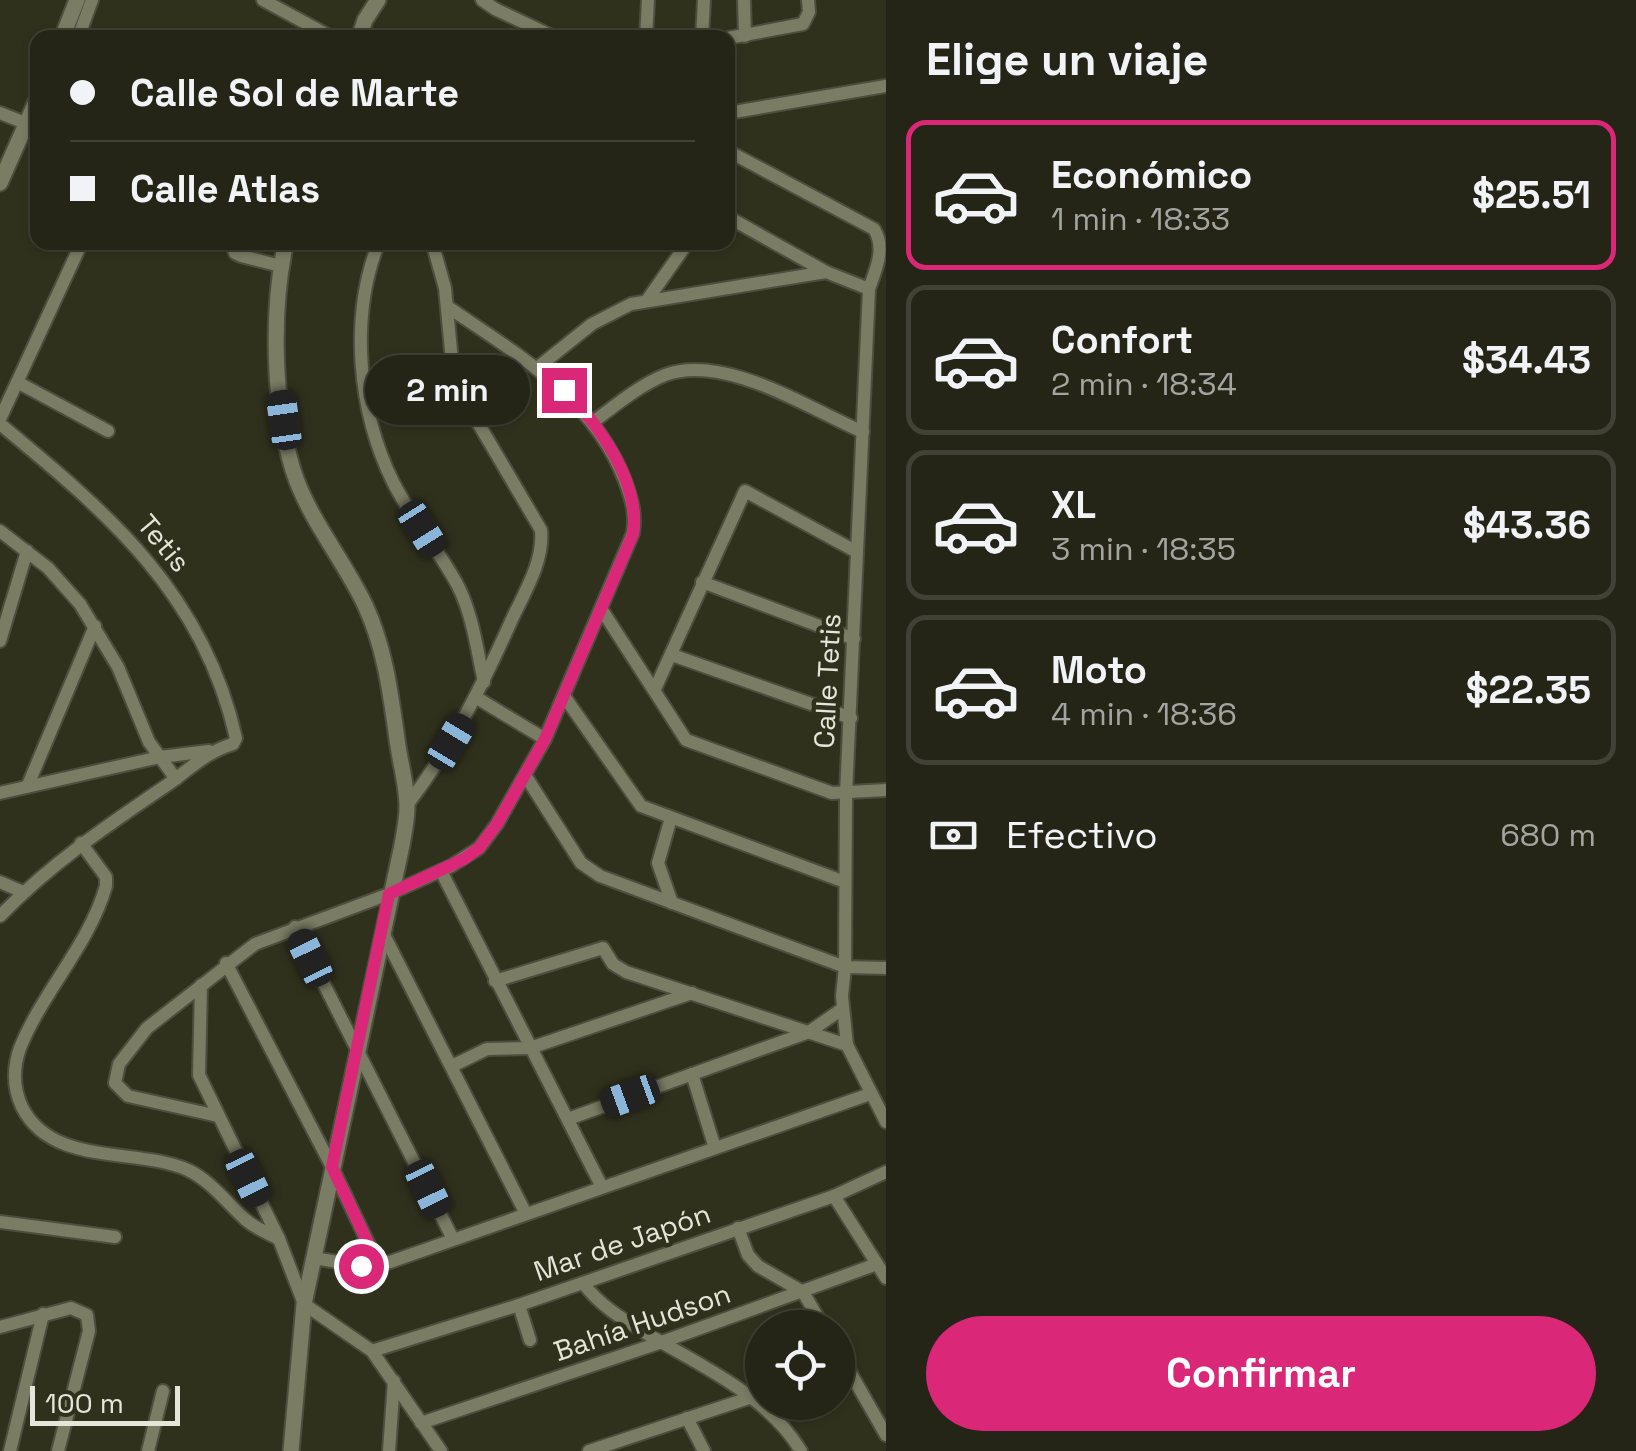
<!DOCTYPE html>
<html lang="es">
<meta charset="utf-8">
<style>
:root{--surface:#242516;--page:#2c2d1f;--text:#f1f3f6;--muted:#a3a5a1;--line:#414235;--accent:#db2777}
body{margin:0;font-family:"Space Grotesk",sans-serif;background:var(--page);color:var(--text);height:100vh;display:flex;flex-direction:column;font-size:38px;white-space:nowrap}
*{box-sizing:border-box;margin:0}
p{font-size:32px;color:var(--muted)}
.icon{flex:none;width:55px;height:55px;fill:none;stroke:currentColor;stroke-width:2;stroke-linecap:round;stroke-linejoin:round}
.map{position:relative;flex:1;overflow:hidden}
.panel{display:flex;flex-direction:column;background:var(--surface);width:750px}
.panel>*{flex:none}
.top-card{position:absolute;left:30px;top:30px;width:705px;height:220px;border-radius:20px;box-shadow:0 2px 8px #0004,0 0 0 2px var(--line);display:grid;align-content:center;height:220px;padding:0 40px;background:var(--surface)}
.buttons{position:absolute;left:745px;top:1310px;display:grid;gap:20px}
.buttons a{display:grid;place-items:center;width:110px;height:110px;border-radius:50%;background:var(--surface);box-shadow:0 2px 8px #0004,0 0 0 2px var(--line);font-size:50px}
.scale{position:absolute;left:30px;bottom:25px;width:150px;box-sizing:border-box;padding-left:10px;border:5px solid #e5e6d9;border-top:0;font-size:28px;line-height:35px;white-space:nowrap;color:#e5e6d9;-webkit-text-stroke:8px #30311d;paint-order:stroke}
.end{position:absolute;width:45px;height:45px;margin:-22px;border:12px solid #db2777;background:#fff;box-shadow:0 0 0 5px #fff}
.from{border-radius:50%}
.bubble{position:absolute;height:70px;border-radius:35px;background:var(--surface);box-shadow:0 2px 8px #0004,0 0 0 2px var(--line);font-size:32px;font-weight:600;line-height:70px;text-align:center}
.car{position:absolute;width:30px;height:60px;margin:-30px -15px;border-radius:12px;box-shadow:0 0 8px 2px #0007;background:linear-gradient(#222 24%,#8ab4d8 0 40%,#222 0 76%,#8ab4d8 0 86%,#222 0)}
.top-card b{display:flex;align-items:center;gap:35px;height:95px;font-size:38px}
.top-card b+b{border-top:2px solid var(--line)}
.top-card i{width:25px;height:25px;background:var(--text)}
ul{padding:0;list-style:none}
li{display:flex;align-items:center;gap:30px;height:150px;margin:0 20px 15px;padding:0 20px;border:5px solid var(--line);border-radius:20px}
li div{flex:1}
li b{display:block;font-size:38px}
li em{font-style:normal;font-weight:600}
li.active{border-color:var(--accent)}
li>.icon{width:90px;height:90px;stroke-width:1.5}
h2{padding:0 40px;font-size:45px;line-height:120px}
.pay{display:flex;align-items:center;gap:25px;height:110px;padding:0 40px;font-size:38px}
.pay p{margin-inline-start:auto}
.button{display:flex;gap:20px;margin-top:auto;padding:20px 40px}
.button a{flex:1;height:115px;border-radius:60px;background:var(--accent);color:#fff;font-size:40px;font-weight:600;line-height:115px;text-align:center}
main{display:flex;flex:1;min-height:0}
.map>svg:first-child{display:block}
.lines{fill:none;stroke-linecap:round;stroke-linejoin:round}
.minor-casing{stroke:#4d4e3d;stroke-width:16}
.tertiary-casing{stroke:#4d4e3d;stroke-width:19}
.minor{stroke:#7a7c64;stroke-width:12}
.tertiary{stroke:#7a7c64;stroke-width:15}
.route{stroke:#db2777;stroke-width:12}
.labels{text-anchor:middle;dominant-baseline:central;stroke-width:9;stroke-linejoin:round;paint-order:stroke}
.street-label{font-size:28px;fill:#e5e6d9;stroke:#30311d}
</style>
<main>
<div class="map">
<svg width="886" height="1451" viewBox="0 0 886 1451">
<rect width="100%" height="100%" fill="#30311d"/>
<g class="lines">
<defs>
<g id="minor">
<path d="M 263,0 L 333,38"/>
<path d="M 482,0 L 495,9 L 556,38"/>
<path d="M 744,0 L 745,36"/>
<path d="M 78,38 L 92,0"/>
<path d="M 646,38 L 648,0"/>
<path d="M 702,38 L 704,0"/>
<path d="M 728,38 L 803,24 L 809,12 L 808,0"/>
<path d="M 0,113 L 38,128"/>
<path d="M 728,113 L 886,86"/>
<path d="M 728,151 L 874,229 C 886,248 876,269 869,289 L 846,794 L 845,967 L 842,996 L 847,1045 L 886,1122"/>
<path d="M 728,217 L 826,272 L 869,289"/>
<path d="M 231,242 L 235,253 L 241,256 L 281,266"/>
<path d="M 379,242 C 349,317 358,411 393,482 C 411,518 439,550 458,586 C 473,616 477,650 484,682"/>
<path d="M 648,299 L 688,242"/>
<path d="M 537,368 L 592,324 L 631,304 L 826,272"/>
<path d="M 19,383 L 108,431"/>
<path d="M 0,419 L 82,242"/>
<path d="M 593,422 C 616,405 638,386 665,375 C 724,353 808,408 863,432"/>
<path d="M 0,424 C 109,514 203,593 236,738 L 233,744 C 206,752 190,769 167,785 C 108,825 50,864 0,916"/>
<path d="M 0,531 L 48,568 L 80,604 L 118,667 L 149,742 L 176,779"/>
<path d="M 702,582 L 854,639"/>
<path d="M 602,610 L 686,740 L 832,793 L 886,790"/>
<path d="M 0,641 L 27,551"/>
<path d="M 672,655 L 851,718"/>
<path d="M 655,689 L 745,491 L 857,552"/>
<path d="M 564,696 L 641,806 L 845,882"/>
<path d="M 477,698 L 545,739"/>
<path d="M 525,775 L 581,863 L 600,876 L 845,967 L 886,968"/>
<path d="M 28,785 L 95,626"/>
<path d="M 0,793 L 160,757 L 209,751"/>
<path d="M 407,805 C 452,747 483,684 513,617 C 526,590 544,560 541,530 L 454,382 L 445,288 L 432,242"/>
<path d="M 671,818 L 658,863 L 672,903"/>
<path d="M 81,843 L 106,877 L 106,886 C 89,945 43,991 20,1048 C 13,1068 13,1088 22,1107 C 52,1167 136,1147 188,1170 C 211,1181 227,1203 246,1220 C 255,1228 268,1233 279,1239"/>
<path d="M 441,871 L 602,1187"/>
<path d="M 0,882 L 23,892"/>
<path d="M 295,927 L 453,1239"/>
<path d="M 383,933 L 526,1214"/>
<path d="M 226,963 L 332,1167 L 378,1264"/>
<path d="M 495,981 L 603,948 L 613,964 L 626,972 L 847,1045"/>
<path d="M 201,985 L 199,1075 L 279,1239 L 304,1304 L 372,1351 L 441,1451"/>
<path d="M 452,1066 L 487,1049 L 530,1048 L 692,993"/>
<path d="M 692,1074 L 715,1148"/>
<path d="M 218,1116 L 128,1096 L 115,1083 L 119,1064 L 147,1028 L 255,944 L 389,894 L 451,866 L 479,848 L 497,824 L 545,739 L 633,533 C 636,514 632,500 625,481 C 593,397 518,355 448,307"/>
<path d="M 568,1119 L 809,1032 L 842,1009"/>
<path d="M 834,1196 L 886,1278"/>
<path d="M 0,1222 L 115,1237"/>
<path d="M 738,1228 L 748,1255 L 758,1266 L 803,1292 L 824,1328"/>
<path d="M 314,1258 L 361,1266 L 390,1262 L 870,1094"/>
<path d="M 583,1283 C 601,1307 624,1320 649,1335 C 703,1367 768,1396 801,1451"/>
<path d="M 519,1305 L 530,1340"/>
<path d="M 0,1327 L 71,1308 L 87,1315 L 89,1331 L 58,1451"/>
<path d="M 372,1351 L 519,1305 L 834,1196 L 886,1172"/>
<path d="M 838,1351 L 886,1435"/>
<path d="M 687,1418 L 704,1451"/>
<path d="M 421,1423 L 662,1342 L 877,1264"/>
<path d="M 10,1451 L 43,1314"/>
<path d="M 148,1451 L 163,1391"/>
<path d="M 389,1451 L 394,1381"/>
<path d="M 589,1451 L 752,1397"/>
</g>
<g id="tertiary">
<path d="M 62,38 L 77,0"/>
<path d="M 359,38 L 365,20 L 378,0"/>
<path d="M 0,183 L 38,97"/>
<path d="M 286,242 C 271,309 273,405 293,470 C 308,518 344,560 365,605 C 386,650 391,698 398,746 C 401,766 407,787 407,807 C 407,820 404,833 402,845 L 304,1304 L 291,1451"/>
</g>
</defs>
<use href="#minor" class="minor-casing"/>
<use href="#tertiary" class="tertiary-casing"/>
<use href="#minor" class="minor"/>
<use href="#tertiary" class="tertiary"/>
</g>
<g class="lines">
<path class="route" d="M 361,1266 L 378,1264 L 332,1167 L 389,894 L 464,859 L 479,848 L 497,824 L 545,739 L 633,534 C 641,483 599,424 564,390"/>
</g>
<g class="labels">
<g class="street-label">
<text transform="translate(164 543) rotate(50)">Tetis</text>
<text transform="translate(827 681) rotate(-87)">Calle Tetis</text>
<text transform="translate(622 1242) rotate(-19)">Mar de Japón</text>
<text transform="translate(642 1322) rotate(-19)">Bahía Hudson</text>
</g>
</g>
</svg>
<div class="buttons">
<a><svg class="icon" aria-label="locate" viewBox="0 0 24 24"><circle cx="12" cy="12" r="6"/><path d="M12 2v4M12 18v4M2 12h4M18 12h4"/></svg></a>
</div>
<div class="scale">100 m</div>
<i class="end from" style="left:361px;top:1266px"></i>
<i class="end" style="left:564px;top:390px"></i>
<div class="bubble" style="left:365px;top:355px;width:165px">2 min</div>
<i class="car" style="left:284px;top:420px;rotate:352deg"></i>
<i class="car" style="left:422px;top:529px;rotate:148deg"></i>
<i class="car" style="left:451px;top:742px;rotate:31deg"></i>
<i class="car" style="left:310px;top:958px;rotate:334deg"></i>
<i class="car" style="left:630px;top:1096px;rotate:250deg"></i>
<i class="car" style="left:248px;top:1178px;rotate:154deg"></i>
<i class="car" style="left:428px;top:1189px;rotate:154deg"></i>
<div class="top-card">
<b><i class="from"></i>Calle Sol de Marte</b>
<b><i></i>Calle Atlas</b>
</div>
</div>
<section class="panel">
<h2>Elige un viaje</h2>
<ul>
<li class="active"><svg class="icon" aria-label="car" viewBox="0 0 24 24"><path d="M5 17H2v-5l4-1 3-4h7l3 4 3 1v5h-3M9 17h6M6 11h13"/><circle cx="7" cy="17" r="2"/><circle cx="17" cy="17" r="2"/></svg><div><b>Económico</b><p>1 min · 18:33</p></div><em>$25.51</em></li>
<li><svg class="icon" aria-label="car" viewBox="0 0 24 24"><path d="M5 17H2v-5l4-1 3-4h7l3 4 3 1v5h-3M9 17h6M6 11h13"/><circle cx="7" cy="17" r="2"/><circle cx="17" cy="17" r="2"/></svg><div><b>Confort</b><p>2 min · 18:34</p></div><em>$34.43</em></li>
<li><svg class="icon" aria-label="car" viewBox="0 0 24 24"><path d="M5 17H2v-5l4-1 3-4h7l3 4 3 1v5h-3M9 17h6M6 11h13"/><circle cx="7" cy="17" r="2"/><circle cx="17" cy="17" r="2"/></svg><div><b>XL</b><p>3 min · 18:35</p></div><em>$43.36</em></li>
<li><svg class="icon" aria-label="car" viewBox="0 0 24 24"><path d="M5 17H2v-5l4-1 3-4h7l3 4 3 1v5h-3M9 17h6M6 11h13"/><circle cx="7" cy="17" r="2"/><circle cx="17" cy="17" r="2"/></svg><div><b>Moto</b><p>4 min · 18:36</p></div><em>$22.35</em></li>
</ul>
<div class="pay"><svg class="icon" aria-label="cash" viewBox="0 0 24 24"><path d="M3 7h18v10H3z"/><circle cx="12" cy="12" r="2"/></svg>Efectivo<p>680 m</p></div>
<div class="button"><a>Confirmar</a></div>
</section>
</main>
